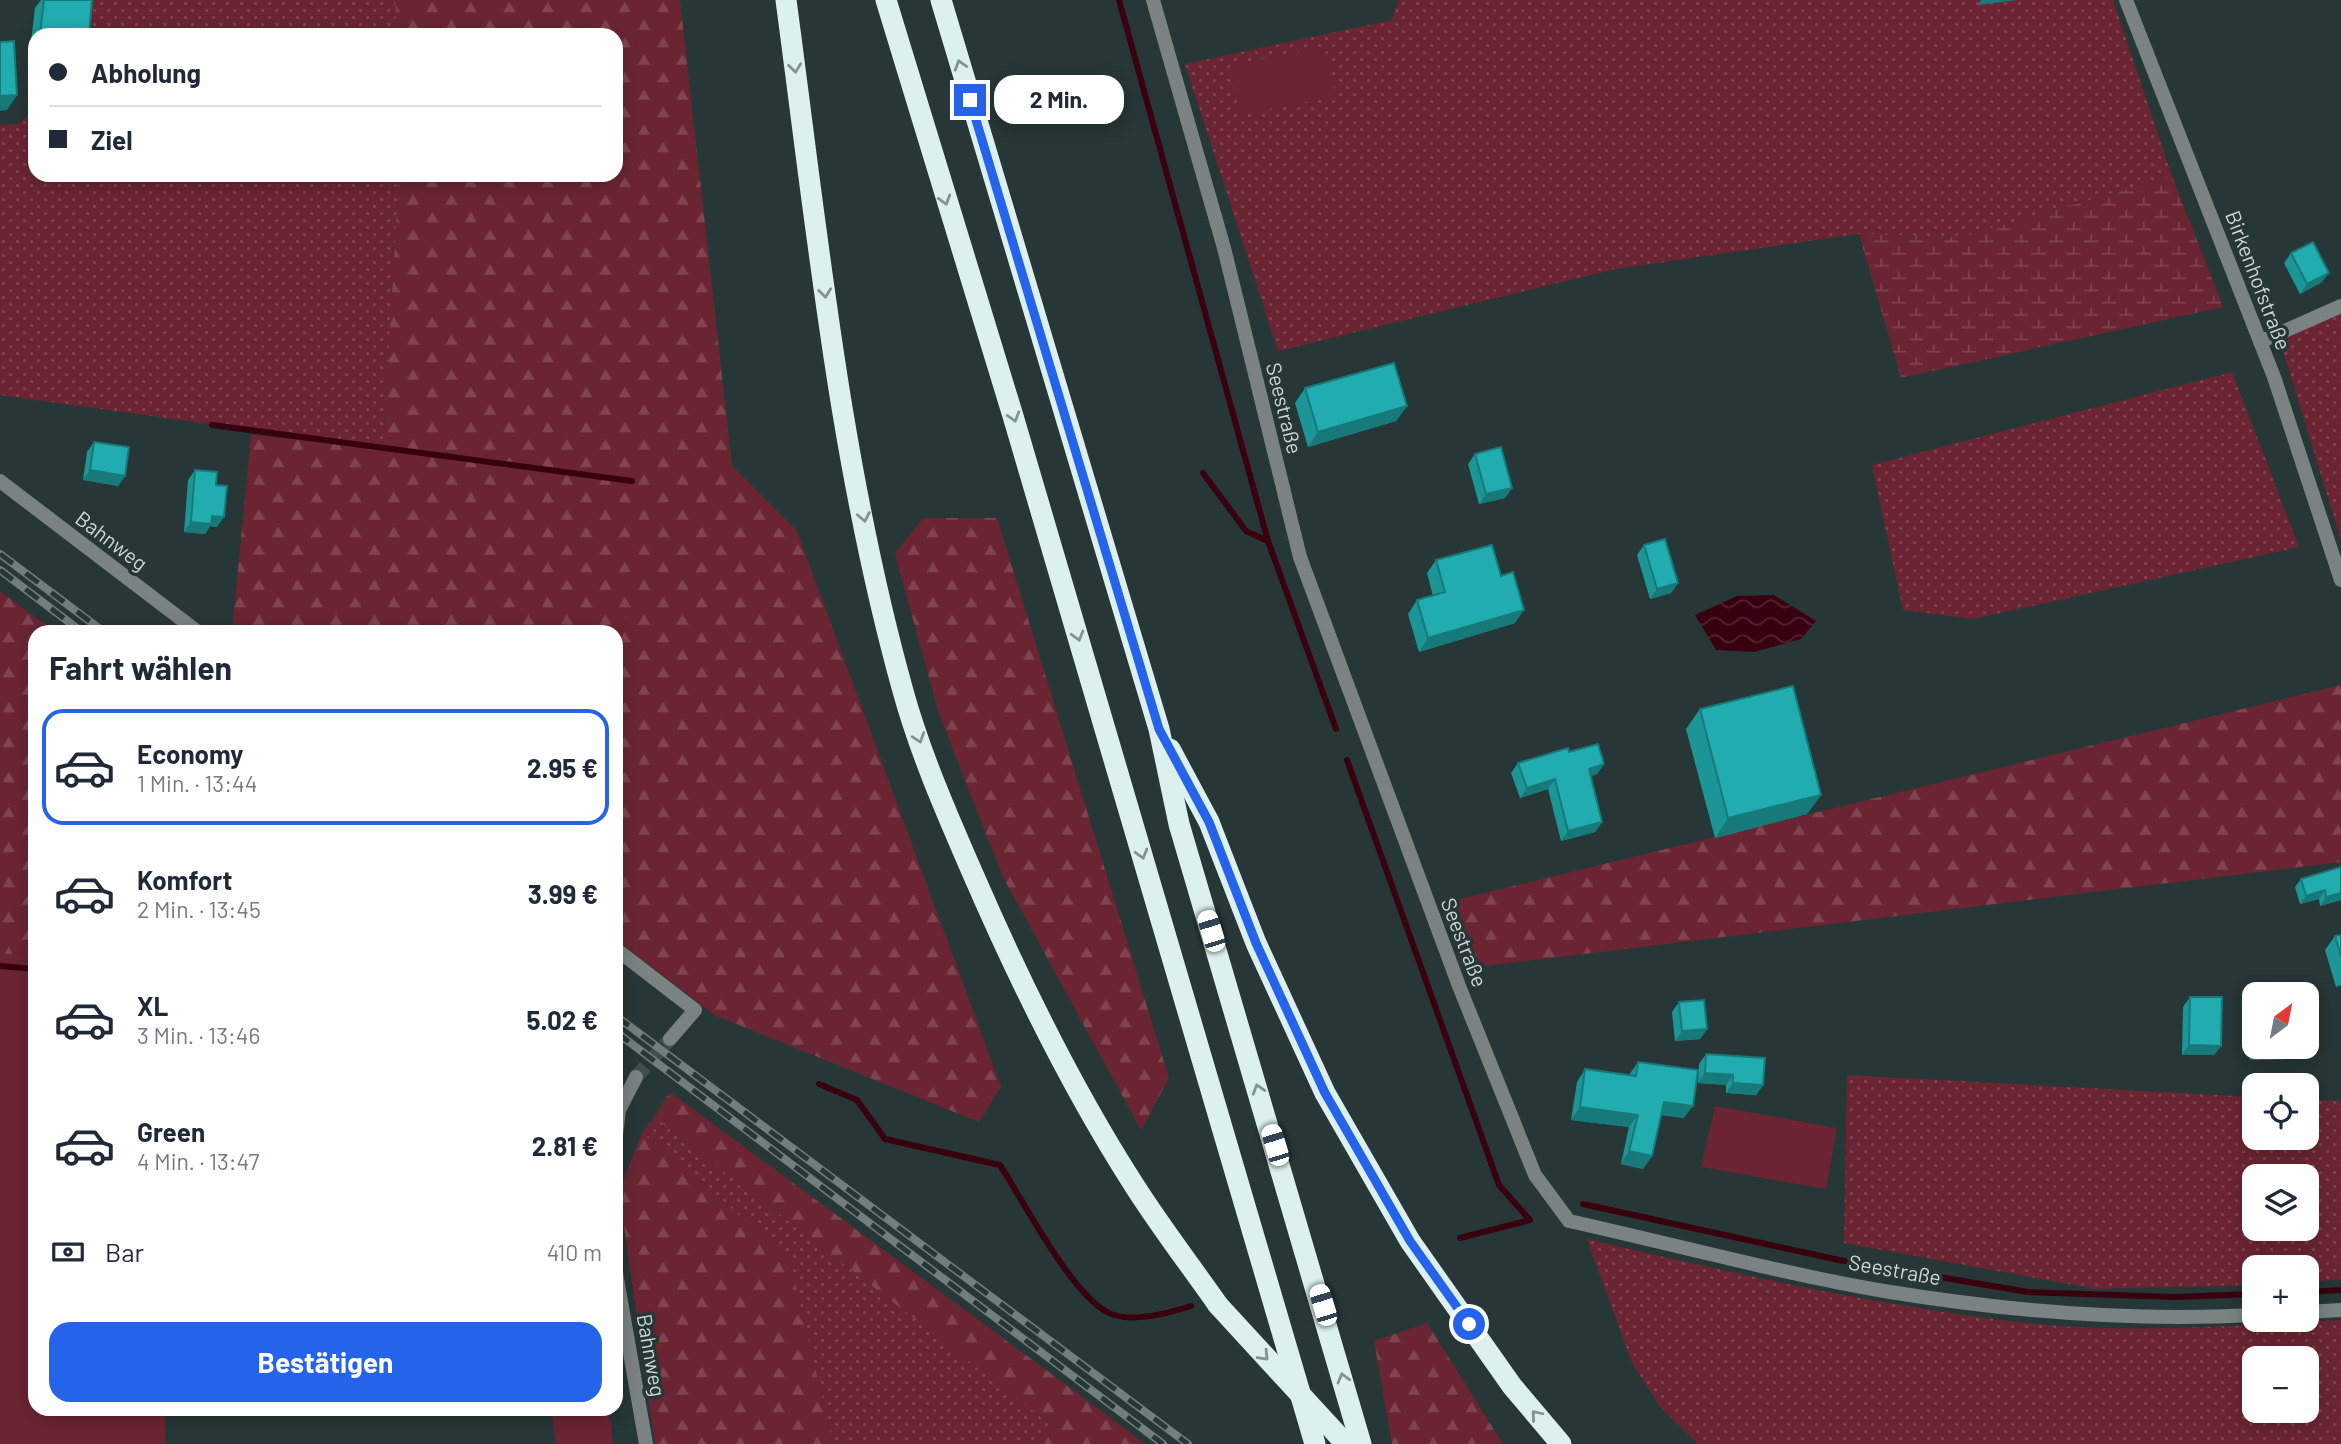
<!DOCTYPE html>
<html lang="de">
<meta charset="utf-8">
<style>
:root{--surface:#fff;--page:#f6f6f7;--text:#1f2937;--muted:#747a83;--line:#e0e1e3;--accent:#2563eb}
body{margin:0;font-family:Barlow,sans-serif;background:var(--page);color:var(--text);height:100vh;display:flex;flex-direction:column;font-size:26px;white-space:nowrap}
*{box-sizing:border-box;margin:0}
p{font-size:23px;color:var(--muted)}
.icon{flex:none;width:38px;height:38px;fill:none;stroke:currentColor;stroke-width:2;stroke-linecap:round;stroke-linejoin:round}
.map{position:relative;flex:1;overflow:hidden}
.panel{position:absolute;left:28px;top:625px;width:595px;height:791px;display:flex;flex-direction:column;background:var(--surface);border-radius:21px;box-shadow:0 4px 18px #0003}
.panel>*{flex:none}
.banner{position:absolute;left:28px;top:28px;width:595px;height:154px;border-radius:21px;box-shadow:0 4px 18px #0003;display:grid;align-content:center;height:154px;padding:0 21px;background:var(--surface)}
.needle{width:46px;rotate:32deg}
.buttons{position:absolute;left:2242px;top:982px;display:grid;gap:14px}
.buttons a{display:grid;place-items:center;width:77px;height:77px;border-radius:14px;background:var(--surface);box-shadow:0 4px 18px #0003;font-size:35px}
.end{position:absolute;width:32px;height:32px;margin:-16px;border:9px solid #2563eb;background:#fff;box-shadow:0 0 0 4px #fff}
.from{border-radius:50%}
.bubble{position:absolute;height:49px;border-radius:21px;background:var(--surface);box-shadow:0 4px 18px #0003;font-size:23px;font-weight:700;line-height:49px;text-align:center}
.car{position:absolute;width:21px;height:42px;margin:-21px -10px;border-radius:9px;box-shadow:0 0 5px 2px #0007;background:linear-gradient(#fff 24%,#345 0 40%,#fff 0 76%,#345 0 86%,#fff 0)}
.banner b{display:flex;align-items:center;gap:24px;height:66px;font-size:26px}
.banner b+b{border-top:2px solid var(--line)}
.banner i{width:18px;height:18px;background:var(--text)}
ul{padding:0;list-style:none}
li{display:flex;align-items:center;gap:21px;height:116px;margin:0 14px 10px;padding:0 7px;border:4px solid transparent;border-radius:21px}
li div{flex:1}
li b{display:block;font-size:26px}
li em{font-style:normal;font-weight:700}
li.on{border-color:var(--accent)}
li>.icon{width:63px;height:63px;stroke-width:1.5}
h2{padding:0 21px;font-size:32px;line-height:84px}
.pay{display:flex;align-items:center;gap:18px;height:77px;padding:0 21px;font-size:26px}
.pay p{margin-inline-start:auto}
.action{display:flex;gap:14px;margin-top:auto;padding:14px 21px}
.action a{flex:1;height:80px;border-radius:21px;background:var(--accent);color:#fff;font-size:28px;font-weight:700;line-height:80px;text-align:center}
.map>svg:first-child{display:block}
.grass{fill:url(#grass-dots);fill-rule:evenodd}
.forest{fill:url(#forest-firs)}
.wetland{fill:url(#wetland-marsh)}
.garden{fill:#6b2532}
.water{fill:url(#water-waves)}
.lines{fill:none;stroke-linecap:round;stroke-linejoin:round}
.stream{stroke:#38000e;stroke-width:6}
.street-tunnel{stroke:#404e4e;stroke-width:14;stroke-dasharray:14 7;stroke-linecap:butt}
.street{stroke:#7a8282;stroke-width:14}
.highway{stroke:#ddf0f0;stroke-width:21}
.rail-casing{stroke:#727e7e;stroke-width:8}
.rail{stroke:#273636;stroke-width:5;stroke-dasharray:16;stroke-linecap:butt}
.highway-bridge{stroke:#ddf0f0;stroke-width:21}
.wall{fill:#1c9596}
.shaded-wall{fill:#17797a}
.building{fill:#21adaf;stroke:#17797a;stroke-width:2}
.oneway{stroke:#829393}
.route{stroke:#2563eb;stroke-width:9}
.labels{text-anchor:middle;dominant-baseline:central;stroke-width:7;stroke-linejoin:round;paint-order:stroke}
.street-label{font-size:21px;fill:#cdd6d6;stroke:#273636}
</style>
<div class="map">
<svg width="2341" height="1444" viewBox="0 0 2341 1444">
<defs>
<pattern id="grass-dots" width="8" height="8" patternUnits="userSpaceOnUse" patternTransform="scale(1.75)"><rect width="8" height="8" fill="#6b2532"/><path d="M2 2h.1M6 6h.1" fill="none" stroke="#7f444f" stroke-width="1.8" stroke-linecap="round"/></pattern>
<pattern id="forest-firs" width="22" height="20" patternUnits="userSpaceOnUse" patternTransform="scale(1.75)"><rect width="22" height="20" fill="#6b2532"/><path d="M5 1l3.5 6h-7zM16 11l3.5 6h-7z" fill="#7f444f"/></pattern>
<pattern id="wetland-marsh" width="20" height="14" patternUnits="userSpaceOnUse" patternTransform="scale(1.75)"><rect width="20" height="14" fill="#6b2532"/><path d="M1 5h8M5 5V1M11 12h8M15 12V8" fill="none" stroke="#7f444f"/></pattern>
<pattern id="water-waves" width="16" height="10" patternUnits="userSpaceOnUse" patternTransform="scale(1.75)"><rect width="16" height="10" fill="#38000e"/><path d="M0 5q4-4 8 0t8 0" fill="none" stroke="#542430"/></pattern>
</defs>
<rect width="100%" height="100%" fill="#273636"/>
<g class="grass">
<path d="M 86,0 L 395,0 L 397,35 L 80,35 Z"/>
<path d="M 1399,0 L 2113,0 L 2172,176 L 1962,237 L 1859,234 L 1615,269 L 1278,351 L 1185,64 L 1392,20 Z"/>
<path d="M 35,108 L 35,175 L 399,175 L 383,448 L 0,395 L 0,125 L 19,124 Z"/>
<path d="M 2341,312 L 2341,540 L 2280,341 Z"/>
<path d="M 2232,372 L 2299,547 L 1973,619 L 1903,610 L 1872,465 Z"/>
<path d="M 1847,1075 L 2254,1097 L 2254,1138 L 2306,1138 L 2307,1100 L 2341,1101 L 2341,1279 L 2307,1283 L 2306,1267 L 2254,1267 L 2254,1285 L 2096,1289 L 1844,1243 ZM 2306,1176 L 2306,1228 L 2254,1228 L 2254,1176 Z"/>
<path d="M 654,1117 L 1054,1427 L 1036,1444 L 833,1444 L 789,1257 L 642,1133 Z"/>
<path d="M 1587,1239 C 1726,1272 1866,1303 2008,1321 C 2118,1335 2230,1326 2341,1320 L 2341,1444 L 1698,1444 L 1661,1408 L 1632,1363 ZM 2254,1358 L 2306,1358 L 2306,1410 L 2254,1410 Z"/>
</g>
<g class="forest">
<path d="M 395,0 L 680,0 L 732,466 L 797,531 L 1001,1087 L 979,1122 L 714,1015 L 616,939 L 616,632 L 232,632 L 251,435 L 383,448 L 399,175 L 616,175 L 616,35 L 397,35 Z"/>
<path d="M 923,518 L 997,518 L 1169,1078 L 1141,1130 L 1003,877 L 939,714 L 895,554 Z"/>
<path d="M 0,591 L 55,632 L 35,632 L 35,951 L 0,955 Z"/>
<path d="M 2341,685 L 2341,862 L 1461,969 L 1444,903 Z"/>
<path d="M 670,1092 L 1084,1398 L 1145,1444 L 1036,1444 L 1054,1427 L 654,1117 Z"/>
<path d="M 642,1133 L 789,1257 L 833,1444 L 655,1444 L 619,1192 Z"/>
<path d="M 1427,1323 L 1503,1444 L 1392,1444 L 1374,1341 Z"/>
</g>
<path class="wetland" d="M 2172,176 L 2223,307 L 1901,378 L 1859,234 L 1962,237 Z"/>
<g class="garden">
<path d="M 1324,46 L 1336,96 L 1240,115 L 1230,66 Z"/>
<path d="M 35,951 L 35,1409 L 165,1409 L 165,1444 L 0,1444 L 0,955 Z"/>
<path d="M 1715,1106 L 1837,1128 L 1826,1189 L 1701,1167 Z"/>
<path d="M 551,1409 L 609,1409 L 613,1444 L 556,1444 Z"/>
</g>
<path class="water" d="M 1774,595 L 1816,621 L 1801,639 L 1754,652 L 1716,650 L 1695,615 L 1737,596 Z"/>
<g class="lines">
<g class="stream">
<path d="M 1119,0 L 1268,541"/>
<path d="M 212,425 L 632,481"/>
<path d="M 1203,473 L 1246,531 L 1268,541 L 1336,729"/>
<path d="M 1347,760 L 1499,1185 L 1530,1220 L 1460,1238"/>
<path d="M 0,966 L 35,969"/>
<path d="M 819,1084 L 857,1100 L 885,1139 L 1000,1165 C 1024,1202 1070,1292 1107,1312 C 1128,1324 1169,1313 1191,1306"/>
<path d="M 1583,1204 L 1839,1260 L 2028,1292 L 2175,1297 L 2254,1294"/>
<path d="M 2306,1292 L 2341,1290"/>
</g>
<path class="street-tunnel" d="M 636,1077 L 670,1039"/>
<g class="street">
<path d="M 1153,0 L 1224,248 L 1300,557 L 1459,986 L 1535,1175 L 1569,1221 C 1673,1244 1779,1273 1884,1291 C 2006,1311 2131,1322 2254,1315"/>
<path d="M 2126,0 L 2274,377 L 2341,580"/>
<path d="M 2260,342 L 2341,306"/>
<path d="M 0,481 L 198,632"/>
<path d="M 616,949 L 695,1010 L 670,1039"/>
<path d="M 616,1135 L 619,1110 L 636,1077"/>
<path d="M 616,1273 L 646,1444"/>
<path d="M 2306,1312 L 2341,1310"/>
</g>
<g class="highway">
<path d="M 786,0 C 817,231 840,465 903,691 C 920,753 947,814 973,874 C 1019,980 1071,1087 1134,1185 C 1160,1226 1190,1265 1218,1305"/>
<path d="M 886,0 L 1013,416 L 1315,1444"/>
<path d="M 941,0 L 1159,729 L 1179,824 L 1361,1444"/>
<path d="M 1170,749 L 1209,822 L 1256,943 L 1325,1093 L 1410,1241 L 1512,1386 L 1561,1444"/>
</g>
<defs>
<g id="rail">
<path d="M 0,554 L 104,632"/>
<path d="M 0,570 L 82,632"/>
<path d="M 616,1016 L 1188,1444"/>
<path d="M 616,1032 L 1163,1444"/>
</g>
</defs>
<use href="#rail" class="rail-casing"/>
<use href="#rail" class="rail"/>
<path class="highway-bridge" d="M 1218,1305 L 1346,1444"/>
</g>
<g class="wall">
<path d="M 41,0 L 92,0 L 89,35 L 35,35 L 35,60 L 29,59 L 35,8 Z"/>
<path d="M 2291,253 L 2322,282 L 2300,294 L 2284,263 Z"/>
<path d="M 1305,388 L 1407,406 L 1396,421 L 1308,447 L 1295,403 Z"/>
<path d="M 94,442 L 125,476 L 118,486 L 83,480 L 87,452 Z"/>
<path d="M 1475,454 L 1512,488 L 1505,498 L 1479,504 L 1468,464 Z"/>
<path d="M 195,470 L 216,485 L 217,527 L 210,526 L 205,534 L 184,532 L 188,480 Z"/>
<path d="M 1644,545 L 1678,583 L 1671,593 L 1650,599 L 1637,555 Z"/>
<path d="M 1436,560 L 1501,576 L 1515,623 L 1419,652 L 1408,614 L 1417,600 L 1433,596 L 1427,573 Z"/>
<path d="M 1700,709 L 1821,795 L 1807,814 L 1715,838 L 1686,729 Z"/>
<path d="M 1569,752 L 1604,764 L 1597,774 L 1591,776 L 1602,822 L 1595,832 L 1561,841 L 1548,789 L 1520,798 L 1511,773 L 1518,763 Z"/>
<path d="M 2301,879 L 2341,900 L 2320,906 L 2319,899 L 2300,904 L 2295,887 Z"/>
<path d="M 2341,935 L 2341,985 L 2336,987 L 2325,950 L 2335,936 Z"/>
<path d="M 2190,997 L 2221,1046 L 2214,1055 L 2182,1055 L 2183,1007 Z"/>
<path d="M 1679,1002 L 1707,1029 L 1700,1039 L 1675,1041 L 1672,1012 Z"/>
<path d="M 2254,1018 L 2254,1046 L 2294,1046 L 2287,1059 L 2250,1060 L 2249,1025 Z"/>
<path d="M 1706,1054 L 1763,1085 L 1756,1095 L 1726,1093 L 1726,1085 L 1698,1083 L 1699,1064 Z"/>
<path d="M 1638,1062 L 1684,1118 L 1661,1115 L 1652,1156 L 1643,1169 L 1621,1164 L 1629,1127 L 1571,1120 L 1577,1082 L 1585,1069 L 1629,1075 Z"/>
</g>
<g class="shaded-wall">
<path d="M 1981,0 L 2017,0 L 1978,5 Z"/>
<path d="M 35,51 L 35,60 L 29,59 Z"/>
<path d="M 17,95 L 7,110 L 0,111 L 0,96 Z"/>
<path d="M 2329,273 L 2322,282 L 2300,294 L 2307,284 Z"/>
<path d="M 1407,406 L 1396,421 L 1308,447 L 1318,432 Z"/>
<path d="M 90,470 L 125,476 L 118,486 L 83,480 Z"/>
<path d="M 1512,488 L 1505,498 L 1479,504 L 1486,494 Z"/>
<path d="M 212,516 L 224,517 L 217,527 L 210,526 L 205,534 L 184,532 L 191,522 Z"/>
<path d="M 1678,583 L 1671,593 L 1650,599 L 1657,589 Z"/>
<path d="M 1524,610 L 1515,623 L 1419,652 L 1428,638 Z"/>
<path d="M 1604,764 L 1597,774 L 1582,779 L 1589,769 Z"/>
<path d="M 1555,779 L 1548,789 L 1520,798 L 1527,788 Z"/>
<path d="M 1821,795 L 1807,814 L 1715,838 L 1728,818 Z"/>
<path d="M 1602,822 L 1595,832 L 1561,841 L 1568,831 Z"/>
<path d="M 2325,890 L 2319,899 L 2300,904 L 2306,896 Z"/>
<path d="M 2341,893 L 2341,900 L 2320,906 L 2326,897 Z"/>
<path d="M 1707,1029 L 1700,1039 L 1675,1041 L 1682,1031 Z"/>
<path d="M 2189,1045 L 2221,1046 L 2214,1055 L 2182,1055 Z"/>
<path d="M 2294,1049 L 2287,1059 L 2250,1060 L 2257,1050 Z"/>
<path d="M 1705,1073 L 1733,1075 L 1726,1085 L 1698,1083 Z"/>
<path d="M 1733,1083 L 1763,1085 L 1756,1095 L 1726,1093 Z"/>
<path d="M 1664,1102 L 1693,1106 L 1684,1118 L 1655,1114 Z"/>
<path d="M 1580,1107 L 1638,1115 L 1629,1127 L 1571,1120 Z"/>
<path d="M 1629,1151 L 1652,1156 L 1643,1169 L 1621,1164 Z"/>
</g>
<g class="building">
<path d="M 44,0 L 92,0 L 89,35 L 40,35 Z"/>
<path d="M 14,41 L 17,95 L 0,96 L 0,42 Z"/>
<path d="M 2313,242 L 2329,273 L 2307,284 L 2291,253 Z"/>
<path d="M 1394,363 L 1407,406 L 1318,432 L 1305,388 Z"/>
<path d="M 94,442 L 129,447 L 125,476 L 90,470 Z"/>
<path d="M 1501,447 L 1512,488 L 1486,494 L 1475,454 Z"/>
<path d="M 195,470 L 217,472 L 216,485 L 227,486 L 224,517 L 212,516 L 211,524 L 191,522 Z"/>
<path d="M 1665,539 L 1678,583 L 1657,589 L 1644,545 Z"/>
<path d="M 1492,545 L 1501,576 L 1513,572 L 1524,610 L 1428,638 L 1417,600 L 1445,592 L 1436,560 Z"/>
<path d="M 1793,686 L 1821,795 L 1728,818 L 1700,709 Z"/>
<path d="M 1598,744 L 1604,764 L 1589,769 L 1602,822 L 1568,831 L 1555,779 L 1527,788 L 1518,763 L 1568,748 L 1569,752 Z"/>
<path d="M 2341,867 L 2341,893 L 2326,897 L 2325,890 L 2306,896 L 2301,879 Z"/>
<path d="M 2341,935 L 2341,957 L 2335,936 Z"/>
<path d="M 2190,997 L 2222,997 L 2221,1046 L 2189,1045 Z"/>
<path d="M 1704,1000 L 1707,1029 L 1682,1031 L 1679,1002 Z"/>
<path d="M 2257,1046 L 2294,1046 L 2294,1049 L 2257,1050 Z"/>
<path d="M 1706,1054 L 1765,1058 L 1763,1085 L 1733,1083 L 1733,1075 L 1705,1073 Z"/>
<path d="M 1638,1062 L 1698,1070 L 1693,1106 L 1664,1102 L 1652,1156 L 1629,1151 L 1638,1115 L 1580,1107 L 1585,1069 L 1636,1076 Z"/>
</g>
<defs><path id="oneway-chevron" d="M-2-3.5L2.5 0L-2 3.5" fill="none" stroke-width="1.6" stroke-linecap="round" stroke-linejoin="round" transform="scale(1.75)"/></defs>
<g class="oneway">
<use href="#oneway-chevron" transform="translate(960 65) rotate(-107)"/>
<use href="#oneway-chevron" transform="translate(795 68) rotate(83)"/>
<use href="#oneway-chevron" transform="translate(945 200) rotate(73)"/>
<use href="#oneway-chevron" transform="translate(825 293) rotate(83)"/>
<use href="#oneway-chevron" transform="translate(1014 417) rotate(73)"/>
<use href="#oneway-chevron" transform="translate(864 517) rotate(79)"/>
<use href="#oneway-chevron" transform="translate(1078 636) rotate(74)"/>
<use href="#oneway-chevron" transform="translate(919 738) rotate(71)"/>
<use href="#oneway-chevron" transform="translate(1142 854) rotate(74)"/>
<use href="#oneway-chevron" transform="translate(1258 1089) rotate(-107)"/>
<use href="#oneway-chevron" transform="translate(1264 1356) rotate(47)"/>
<use href="#oneway-chevron" transform="translate(1343 1378) rotate(-105)"/>
<use href="#oneway-chevron" transform="translate(1536 1415) rotate(-130)"/>
</g>
<g class="lines">
<path class="route" d="M 970,100 L 1159,729 L 1209,822 L 1256,943 L 1325,1093 L 1410,1241 L 1469,1324"/>
</g>
<g class="labels">
<g class="street-label">
<text transform="translate(2259 280) rotate(69)">Birkenhofstraße</text>
<text transform="translate(1285 408) rotate(76)">Seestraße</text>
<text transform="translate(112 540) rotate(37)">Bahnweg</text>
<text transform="translate(1465 942) rotate(69)">Seestraße</text>
<text transform="translate(1895 1269) rotate(10)">Seestraße</text>
<text transform="translate(652 1355) rotate(80)">Bahnweg</text>
</g>
</g>
</svg>
<div class="buttons">
<a><svg class="needle" viewBox="-14 -14 28 28"><path d="M0-13l5 13h-10z" fill="#e53935"/><path d="M0 13l5-13h-10z" fill="#747a83"/></svg></a>
<a><svg class="icon" aria-label="locate" viewBox="0 0 24 24"><circle cx="12" cy="12" r="6"/><path d="M12 2v4M12 18v4M2 12h4M18 12h4"/></svg></a>
<a><svg class="icon" aria-label="layers" viewBox="0 0 24 24"><path d="M12 4l9 5-9 5-9-5zM3 14l9 5 9-5"/></svg></a>
<a>+</a>
<a>−</a>
</div>
<i class="end from" style="left:1469px;top:1324px"></i>
<i class="end" style="left:970px;top:100px"></i>
<div class="bubble" style="left:994px;top:75px;width:130px">2 Min.</div>
<i class="car" style="left:1211px;top:931px;rotate:343deg"></i>
<i class="car" style="left:1275px;top:1145px;rotate:343deg"></i>
<i class="car" style="left:1323px;top:1305px;rotate:343deg"></i>
<div class="banner">
<b><i class="from"></i>Abholung</b>
<b><i></i>Ziel</b>
</div>
<section class="panel">
<h2>Fahrt wählen</h2>
<ul>
<li class="on"><svg class="icon" aria-label="car" viewBox="0 0 24 24"><path d="M5 17H2v-5l4-1 3-4h7l3 4 3 1v5h-3M9 17h6M6 11h13"/><circle cx="7" cy="17" r="2"/><circle cx="17" cy="17" r="2"/></svg><div><b>Economy</b><p>1 Min. · 13:44</p></div><em>2.95 €</em></li>
<li><svg class="icon" aria-label="car" viewBox="0 0 24 24"><path d="M5 17H2v-5l4-1 3-4h7l3 4 3 1v5h-3M9 17h6M6 11h13"/><circle cx="7" cy="17" r="2"/><circle cx="17" cy="17" r="2"/></svg><div><b>Komfort</b><p>2 Min. · 13:45</p></div><em>3.99 €</em></li>
<li><svg class="icon" aria-label="car" viewBox="0 0 24 24"><path d="M5 17H2v-5l4-1 3-4h7l3 4 3 1v5h-3M9 17h6M6 11h13"/><circle cx="7" cy="17" r="2"/><circle cx="17" cy="17" r="2"/></svg><div><b>XL</b><p>3 Min. · 13:46</p></div><em>5.02 €</em></li>
<li><svg class="icon" aria-label="car" viewBox="0 0 24 24"><path d="M5 17H2v-5l4-1 3-4h7l3 4 3 1v5h-3M9 17h6M6 11h13"/><circle cx="7" cy="17" r="2"/><circle cx="17" cy="17" r="2"/></svg><div><b>Green</b><p>4 Min. · 13:47</p></div><em>2.81 €</em></li>
</ul>
<div class="pay"><svg class="icon" aria-label="cash" viewBox="0 0 24 24"><path d="M3 7h18v10H3z"/><circle cx="12" cy="12" r="2"/></svg>Bar<p>410 m</p></div>
<div class="action"><a>Bestätigen</a></div>
</section>
</div>
